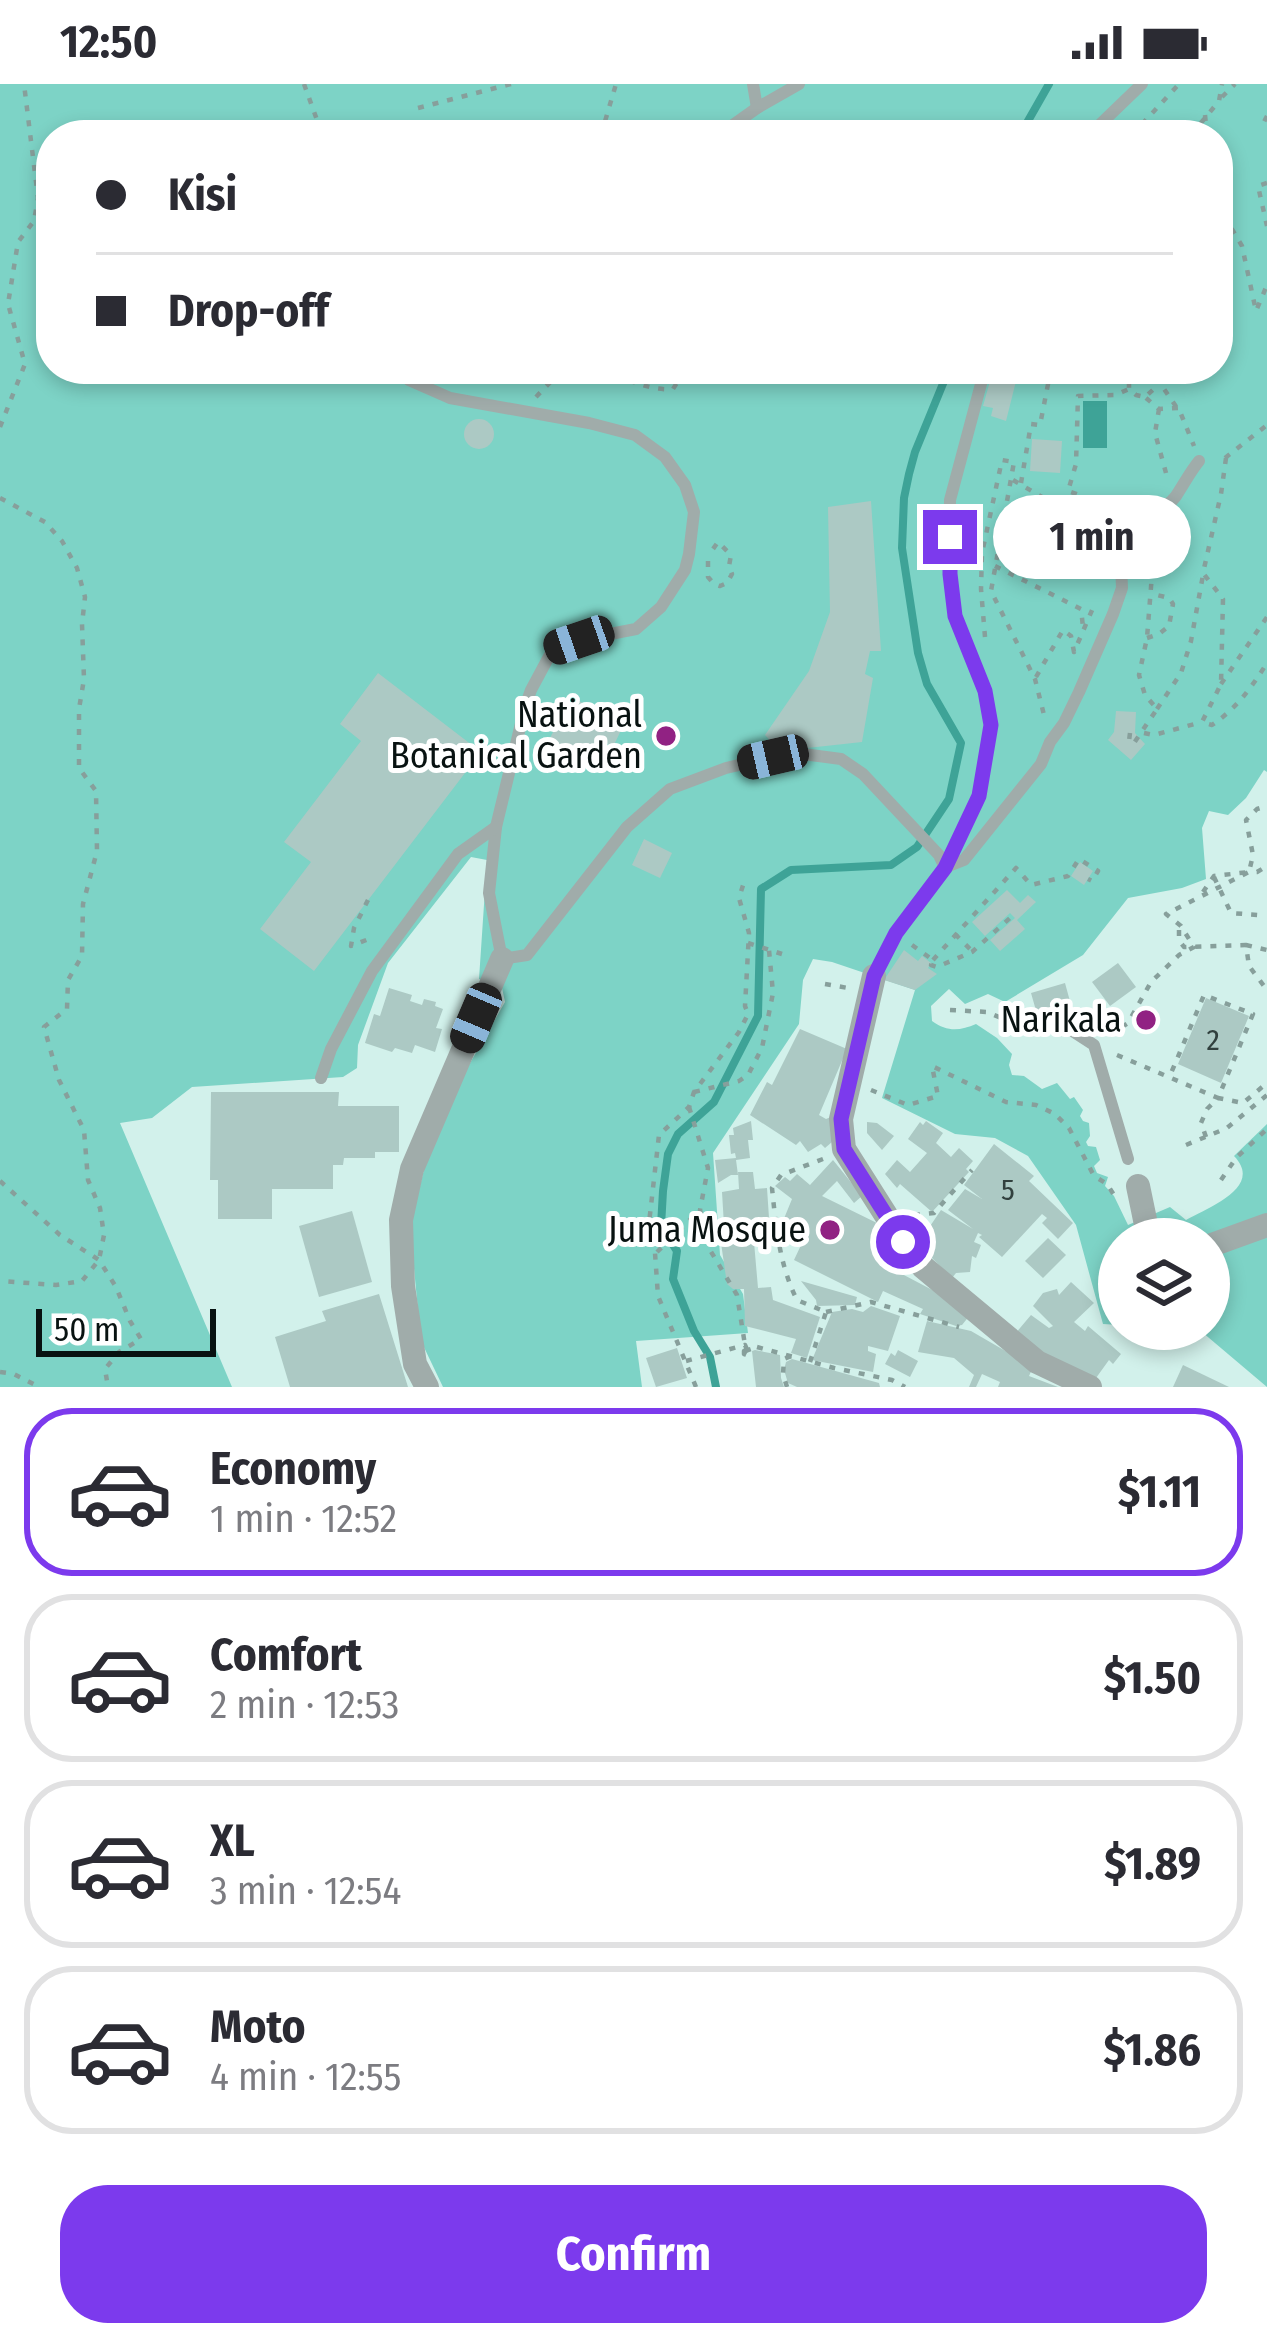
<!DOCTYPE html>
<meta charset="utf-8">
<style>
:root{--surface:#fff;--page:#f7f7f7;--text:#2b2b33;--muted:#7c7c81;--line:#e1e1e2;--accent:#7c3aed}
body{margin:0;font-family:"Fira Sans Condensed",sans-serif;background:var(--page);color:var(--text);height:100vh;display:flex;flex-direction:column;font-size:45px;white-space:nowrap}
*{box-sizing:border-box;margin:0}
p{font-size:39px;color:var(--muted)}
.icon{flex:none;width:66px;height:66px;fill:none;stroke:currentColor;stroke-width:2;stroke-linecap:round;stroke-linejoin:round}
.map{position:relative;height:1303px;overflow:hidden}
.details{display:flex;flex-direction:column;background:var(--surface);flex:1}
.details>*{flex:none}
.banner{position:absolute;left:36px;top:36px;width:1197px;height:264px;border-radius:48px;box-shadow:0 6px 18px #0003;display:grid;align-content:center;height:264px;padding:0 60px;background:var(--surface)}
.controls{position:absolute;left:1098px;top:1134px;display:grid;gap:24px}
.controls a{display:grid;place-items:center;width:132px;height:132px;border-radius:50%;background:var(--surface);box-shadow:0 6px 18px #0003;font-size:60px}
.scale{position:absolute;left:36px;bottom:30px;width:180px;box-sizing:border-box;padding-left:12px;border:6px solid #081211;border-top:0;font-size:33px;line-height:42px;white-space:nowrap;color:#081211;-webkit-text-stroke:9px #fff;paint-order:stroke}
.end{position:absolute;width:54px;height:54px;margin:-27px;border:15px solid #7c3aed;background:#fff;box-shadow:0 0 0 6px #fff}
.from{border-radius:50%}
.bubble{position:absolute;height:84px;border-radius:42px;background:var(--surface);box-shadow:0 6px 18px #0003;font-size:39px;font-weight:700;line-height:84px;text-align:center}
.car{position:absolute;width:36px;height:72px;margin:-36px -18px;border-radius:15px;box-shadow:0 0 9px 3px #0007;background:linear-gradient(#222 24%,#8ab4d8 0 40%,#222 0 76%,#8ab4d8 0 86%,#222 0)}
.banner b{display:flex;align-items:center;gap:42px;height:114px;font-size:45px}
.banner b+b{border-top:3px solid var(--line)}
.banner i{width:30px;height:30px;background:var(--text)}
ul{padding:21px 0 0;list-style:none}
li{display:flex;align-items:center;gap:36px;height:168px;margin:0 24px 18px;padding:0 36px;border:6px solid var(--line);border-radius:48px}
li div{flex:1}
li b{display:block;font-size:45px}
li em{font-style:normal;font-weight:700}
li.active{border-color:var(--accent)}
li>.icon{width:108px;height:108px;stroke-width:1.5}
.primary-button{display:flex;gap:24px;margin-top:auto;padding:24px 60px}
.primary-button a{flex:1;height:138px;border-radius:48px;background:var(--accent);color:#fff;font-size:48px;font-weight:700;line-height:138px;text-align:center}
.status{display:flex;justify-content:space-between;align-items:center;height:84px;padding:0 60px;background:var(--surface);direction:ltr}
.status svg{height:33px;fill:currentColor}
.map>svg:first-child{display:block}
.green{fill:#7dd3c6;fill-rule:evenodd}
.water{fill:#3ea397}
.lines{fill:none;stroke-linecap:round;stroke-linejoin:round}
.stream{stroke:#3ea397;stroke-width:8}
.building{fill:#acc9c4}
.path{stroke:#879f9b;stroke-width:4.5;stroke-dasharray:6 9;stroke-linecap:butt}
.lane{stroke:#a0acaa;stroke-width:12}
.street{stroke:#a0acaa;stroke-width:24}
.path-bridge{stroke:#879f9b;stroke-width:4.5;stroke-dasharray:6 9;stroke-linecap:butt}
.route{stroke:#7c3aed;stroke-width:15}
.poi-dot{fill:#912283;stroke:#fff;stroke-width:4.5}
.labels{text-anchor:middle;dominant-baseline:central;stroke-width:10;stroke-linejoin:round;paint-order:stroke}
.number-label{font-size:30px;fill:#31403e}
.poi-label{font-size:36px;fill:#081211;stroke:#fff;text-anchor:end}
</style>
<div class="status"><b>12:50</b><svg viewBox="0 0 49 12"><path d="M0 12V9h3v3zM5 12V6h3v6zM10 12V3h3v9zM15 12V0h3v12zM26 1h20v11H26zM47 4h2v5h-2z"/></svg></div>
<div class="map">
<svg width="1267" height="1303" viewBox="0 0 1267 1303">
<rect width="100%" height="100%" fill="#d2f1eb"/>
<path class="green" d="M 0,0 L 1267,0 L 1267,688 L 1264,686 L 1246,714 L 1228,731 L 1209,727 L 1202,744 L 1206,795 L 1182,804 L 1128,814 L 1083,871 L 1005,918 L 988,910 L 965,920 L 949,905 L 931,922 L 932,937 C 947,948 960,947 976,940 L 997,954 L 1012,970 L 1009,981 L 1012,991 L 1024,992 L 1042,1005 L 1057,999 L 1070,1015 L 1074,1013 L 1083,1026 L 1080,1032 L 1083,1037 L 1089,1039 L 1090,1052 L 1086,1058 L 1088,1062 L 1096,1063 L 1100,1076 L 1094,1082 L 1097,1089 L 1108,1093 L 1105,1102 L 1114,1112 L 1128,1141 L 1170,1123 L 1186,1136 C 1209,1123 1264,1103 1234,1072 L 1267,1040 L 1267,1303 L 1202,1248 L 1167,1245 L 1209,1245 L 1209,1155 L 1119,1155 L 1119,1241 L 1103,1240 L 1076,1141 L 1028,1072 L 995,1054 L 955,1050 L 882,1014 L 915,906 L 832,878 L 813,875 L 803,896 L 799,940 L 713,1069 L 720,1171 L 743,1210 L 748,1249 L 636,1257 L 642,1303 L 443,1303 L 421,1257 L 410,1143 L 435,1040 L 505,918 L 502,904 L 479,895 L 487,776 L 471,773 L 388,879 L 358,961 L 357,984 L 343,993 L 192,1003 L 152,1034 L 120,1039 L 232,1303 L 0,1303 ZM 51,51 L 1218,51 L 1218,285 L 51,285 Z"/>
<rect class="water" x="1083" y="317" width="24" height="47"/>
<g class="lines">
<g class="stream">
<path d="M 1020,51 L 1049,0"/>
<path d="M 716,1303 L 710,1273 L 694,1247 L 673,1195 L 677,1167 L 661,1142 L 663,1107 L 668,1070 L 678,1050 L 714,1018 L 758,932 L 761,805 L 791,786 L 891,781 L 917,763 L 949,715 L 961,659 L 927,600 L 918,569 L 902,464 L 904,414 L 909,390 L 915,368 L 949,285"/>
</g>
</g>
<g class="building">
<path d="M 992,290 L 1016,297 L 1006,337 L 991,332 L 993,324 L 983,322 Z"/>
<circle cx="479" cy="350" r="15"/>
<path d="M 1032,355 L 1062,357 L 1060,389 L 1030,387 Z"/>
<path d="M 871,417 L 881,567 L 870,567 L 865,590 L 873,594 L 862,658 L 780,667 L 765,651 L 809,587 L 830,528 L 828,423 Z"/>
<path d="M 378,589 L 481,668 L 314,887 L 260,845 L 311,778 L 284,758 L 361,657 L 340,640 Z"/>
<path d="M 577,616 L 624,640 L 613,663 L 600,656 L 589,676 L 549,656 L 559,636 L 566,639 Z"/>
<path d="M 1116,627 L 1136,628 L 1135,649 L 1145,660 L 1131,676 L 1108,656 L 1114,648 Z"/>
<path d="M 644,755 L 672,769 L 660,794 L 632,781 Z"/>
<path d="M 1080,778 L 1093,787 L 1084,801 L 1071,792 Z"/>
<path d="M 1007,806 L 1020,819 L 1028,811 L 1036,818 L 1017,836 L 1025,845 L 1000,867 L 990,856 L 1015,834 L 1010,829 L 985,852 L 972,838 Z"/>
<path d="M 904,866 L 918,877 L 922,872 L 931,879 L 928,884 L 937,890 L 915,906 L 884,896 Z"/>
<path d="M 1118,879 L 1136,903 L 1110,922 L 1092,898 Z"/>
<path d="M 1065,899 L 1071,921 L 1037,930 L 1031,909 Z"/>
<path d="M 389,904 L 412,911 L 410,917 L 422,921 L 424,915 L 436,918 L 435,922 L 443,925 L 436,944 L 442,945 L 435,968 L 415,961 L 412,969 L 395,964 L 392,968 L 365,959 L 374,930 L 380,932 Z"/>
<path d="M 1206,914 L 1249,932 L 1221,999 L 1178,980 Z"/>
<path d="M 800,945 L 847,965 L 819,1031 L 826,1035 L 831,1033 L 832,1058 L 825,1064 L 821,1060 L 808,1068 L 800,1057 L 796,1061 L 750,1031 L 767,998 L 772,1001 Z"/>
<path d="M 211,1008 L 339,1008 L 338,1022 L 399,1022 L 399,1068 L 375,1068 L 375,1074 L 344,1074 L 343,1081 L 333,1081 L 333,1105 L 272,1105 L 272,1135 L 218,1135 L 218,1096 L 210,1096 Z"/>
<path d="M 751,1037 L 753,1056 L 748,1056 L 750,1074 L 736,1076 L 738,1091 L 731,1091 L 718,1099 L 715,1076 L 736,1074 L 735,1069 L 731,1070 L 729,1051 L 734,1051 L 733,1044 Z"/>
<path d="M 926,1037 L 943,1049 L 936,1059 L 951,1073 L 959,1064 L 973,1077 L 966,1085 L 969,1088 L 932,1128 L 900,1100 L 897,1104 L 885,1090 L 897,1076 L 910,1088 L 927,1069 L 908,1055 L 920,1038 L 923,1041 Z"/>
<path d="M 867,1038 L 877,1039 L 894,1052 L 882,1066 L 867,1049 Z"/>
<path d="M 994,1060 L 1034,1092 L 1029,1097 L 1073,1139 L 1058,1155 L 1042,1139 L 1047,1134 L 1042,1130 L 1002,1173 L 979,1153 L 982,1151 L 978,1149 L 974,1158 L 981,1161 L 976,1174 L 972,1172 L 970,1188 L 956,1189 L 952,1194 L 918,1160 L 941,1126 L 973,1145 L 948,1126 L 965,1105 L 982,1115 L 964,1101 Z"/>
<path d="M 833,1076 L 862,1112 L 854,1119 L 837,1097 L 822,1112 L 881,1141 L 875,1152 L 884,1157 L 887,1169 L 883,1180 L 940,1210 L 970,1231 L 962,1241 L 956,1242 L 920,1230 L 923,1225 L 883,1207 L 878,1218 L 794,1176 L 802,1159 L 782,1152 L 783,1137 L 792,1115 L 775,1102 L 785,1093 L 790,1097 L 797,1090 L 810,1101 Z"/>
<path d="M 738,1088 L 753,1088 L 755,1105 L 767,1104 L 770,1149 L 754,1150 L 754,1145 L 749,1146 L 749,1158 L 754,1158 L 758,1204 L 771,1203 L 773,1216 L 820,1233 L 807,1274 L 791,1269 L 796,1255 L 745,1242 L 744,1205 L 733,1205 L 727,1200 L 721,1159 L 725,1158 L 722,1108 L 739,1105 Z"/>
<path d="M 352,1127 L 372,1198 L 319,1213 L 299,1142 Z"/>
<path d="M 1048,1154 L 1066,1171 L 1043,1194 L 1025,1177 Z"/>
<path d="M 801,1197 L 857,1213 L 855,1221 L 817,1222 L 816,1216 Z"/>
<path d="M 1071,1198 L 1094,1219 L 1074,1238 L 1085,1247 L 1088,1242 L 1121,1270 L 1113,1280 L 1109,1276 L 1096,1294 L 1061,1284 L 1015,1250 L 1031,1231 L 1049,1244 L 1053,1242 L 1033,1222 L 1043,1209 L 1057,1205 L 1059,1211 Z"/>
<path d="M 379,1210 L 408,1303 L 290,1303 L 275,1253 L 326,1237 L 322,1227 Z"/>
<path d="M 871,1222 L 900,1232 L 888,1267 L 868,1262 L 868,1267 L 876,1270 L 873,1288 L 812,1276 L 832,1228 L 852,1225 L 863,1228 Z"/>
<path d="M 927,1237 L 971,1247 L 1033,1283 L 1029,1292 L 1058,1303 L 998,1303 L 1000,1298 L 982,1290 L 976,1303 L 969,1303 L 974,1291 L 954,1274 L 918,1268 Z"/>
<path d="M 677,1264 L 687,1294 L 656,1303 L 646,1274 Z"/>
<path d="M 755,1266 L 780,1271 L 781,1294 L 784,1303 L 756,1303 L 752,1267 Z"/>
<path d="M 898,1266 L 918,1277 L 910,1293 L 885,1280 L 891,1269 L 895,1272 Z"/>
<path d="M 792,1275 L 879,1299 L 880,1303 L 797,1303 L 788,1299 L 784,1286 L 786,1278 Z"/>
<path d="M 1183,1281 L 1229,1303 L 1173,1303 Z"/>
</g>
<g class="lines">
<g class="path">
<path d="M 304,0 L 317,36 L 331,51"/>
<path d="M 1222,13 L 1235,0"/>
<path d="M 418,24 L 511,0"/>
<path d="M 1205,31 L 1207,51"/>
<path d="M 1267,32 L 1264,38 L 1267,43"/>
<path d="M 601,51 L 616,0"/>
<path d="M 1132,51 L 1179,0"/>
<path d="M 1191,51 L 1219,17 L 1222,0"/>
<path d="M 1267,99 L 1258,102 L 1267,142"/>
<path d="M 1218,132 L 1220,125 L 1242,162 L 1256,227 L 1267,201"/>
<path d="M 1135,285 L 1129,292 L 1129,305 L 1136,311 L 1145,313 L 1156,303 L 1156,293 L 1150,285"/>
<path d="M 1156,293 L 1181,330 L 1194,362"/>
<path d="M 536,313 L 559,289 C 574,289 593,285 607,289 C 630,295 648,307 673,305 L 686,285"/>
<path d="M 1146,314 L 1159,325 L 1178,324"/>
<path d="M 1159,325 L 1155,349 L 1166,389"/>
<path d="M 0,343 L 25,280 L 8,220 L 18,158 L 34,137 L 38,114 L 24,0"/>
<path d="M 1225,374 L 1267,341"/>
<path d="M 1226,374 L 1221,410 L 1203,489 L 1223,515 L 1221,600 L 1202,638 L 1212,641 C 1237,624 1251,604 1267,579"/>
<path d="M 1013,396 L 1071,430 L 1092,449"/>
<path d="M 1021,399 L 1031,340 L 1040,341 L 1051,285"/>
<path d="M 0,414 L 45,438 L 62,457 L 77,484 L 85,513 L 82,540 L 84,595 L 79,625 L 79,684 L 96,707 L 97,767 L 83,820 L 82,872 L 68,896 L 67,925 L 44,943 L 59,996 L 84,1046 L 88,1096 L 100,1124 L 104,1151 L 99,1176 L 82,1197 L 56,1201 L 0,1197"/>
<path d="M 1091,415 L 1068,407 L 1076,380 L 1078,312 L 1115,311 L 1129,305"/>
<path d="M 1005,432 L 1071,466 L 1092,471 L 1096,459"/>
<path d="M 708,477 L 708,493 L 714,500 L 720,502 L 727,499 L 732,490 L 729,482 L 731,471 L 718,458 L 708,472"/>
<path d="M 995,482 L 1081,525 L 1083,543"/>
<path d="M 985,553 L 981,505 L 982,469 L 1002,376 L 1014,378 L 991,507 L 1035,595 L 1045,635"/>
<path d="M 1147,554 L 1159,550 L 1169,542 L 1173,520 L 1169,514 L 1153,510"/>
<path d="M 1036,593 L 1063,546 L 1071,552 L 1074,568 L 1093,524"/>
<path d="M 1221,600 L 1267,533"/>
<path d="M 1157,625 L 1181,589 L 1191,557 L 1203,491"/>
<path d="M 1130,649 L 1129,657 L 1134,659 L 1157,625 L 1145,611 L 1139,591 L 1147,554 L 1155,452 L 1159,444"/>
<path d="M 1144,649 L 1154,651 L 1202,638"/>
<path d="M 1214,793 L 1231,829 L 1258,831"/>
<path d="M 1203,808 L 1214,792 L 1249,788 L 1253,771 L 1246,736 L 1257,725 L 1267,722"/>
<path d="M 368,816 L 354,844 L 351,862 L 374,853"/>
<path d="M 1179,846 L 1179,856 L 1184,863 L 1246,861 L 1249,882 L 1267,906"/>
<path d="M 955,850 L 972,867"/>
<path d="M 748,859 L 782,870"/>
<path d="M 912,861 L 933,876 L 931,881 L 937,883 L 972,868 L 1010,834"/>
<path d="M 1246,861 L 1267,866"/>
<path d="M 933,876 L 1016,784 L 1031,801 L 1068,792 L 1079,775 L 1098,787 L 1092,797 L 1088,795"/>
<path d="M 825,900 L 848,904"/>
<path d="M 950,926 L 987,928 L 1006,936 L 1037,940"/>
<path d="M 1109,951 L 1128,939 L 1151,898 L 1179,871 L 1194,863 L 1181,842 L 1166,830 L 1249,788 L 1257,788 L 1267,782"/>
<path d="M 1117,971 L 1218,1014 L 1253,930 L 1204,911 L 1169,994"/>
<path d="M 871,1006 L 908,1021 L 938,1012 L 932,982 L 1006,1018 L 1036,1021 L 1055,1030 L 1069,1044 L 1094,1092 L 1107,1100 L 1114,1111"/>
<path d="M 694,1008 L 739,997 L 748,991 L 762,964 L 773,909 L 769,866"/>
<path d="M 689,1023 L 708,1084 L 700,1126 L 710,1166 L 737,1211 L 745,1261"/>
<path d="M 1206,1053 L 1201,1039 L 1207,1025 L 1218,1014 L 1243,1019 L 1267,999"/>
<path d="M 1186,1061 L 1227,1044 L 1267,1011"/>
<path d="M 823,1075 L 781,1091 L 772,1104 C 776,1142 779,1180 797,1216 L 826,1228"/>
<path d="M 1221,1096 L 1236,1074 L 1267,1045"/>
<path d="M 0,1097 L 60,1151 L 99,1176 L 116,1203 L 130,1237 L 141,1255 L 119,1268 L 105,1285 L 108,1303"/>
<path d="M 914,1131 L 934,1129 L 972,1086"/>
<path d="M 657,1168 L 700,1126"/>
<path d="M 826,1228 L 871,1218 L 959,1243"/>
<path d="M 757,1263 L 834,1284 L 892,1296 L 905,1303"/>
<path d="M 686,1277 L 745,1261 L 749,1270 L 746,1271 L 744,1270 L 744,1267 L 746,1266 C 748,1267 748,1267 749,1270 L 747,1271 L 744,1270 L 746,1266 L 748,1269 L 745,1267"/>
<path d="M 810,1278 L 826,1228"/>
<path d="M 0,1288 L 14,1290 L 39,1303"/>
<path d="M 696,1303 L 658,1212 L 655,1169 L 647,1157 L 659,1051 L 689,1023 L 694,1008 L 739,948 L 748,930 L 745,922 L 749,849 L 739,814 L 745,795"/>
<path d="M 787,1303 L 783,1290 L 784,1275 L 791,1272"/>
</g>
<g class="lane">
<path d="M 753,0 L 757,24"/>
<path d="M 719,51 L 757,24 L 799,0"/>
<path d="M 1089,51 L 1142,0"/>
<path d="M 401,285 L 409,296 L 450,314 L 589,339 L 635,351 L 665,373 L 685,401 L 694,428 L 689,470 L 685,486 L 661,523 L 636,545 L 579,556 L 553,565 L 531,606 L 525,623 L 496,743 L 489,809 L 502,875 L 527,871 L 627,743 L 670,705 L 726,684 L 773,673 L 803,670 L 841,675 L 863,690 L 939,771 L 945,784"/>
<path d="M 946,783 L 964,776 L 1041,680 L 1050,658 L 1064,639 L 1079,608 L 1113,530 L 1122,504 L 1121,479 L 1109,444 L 1108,420 C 1131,424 1161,434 1176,412 C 1184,400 1190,388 1199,377"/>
<path d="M 874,892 L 897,849 L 945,784 L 979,712 L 991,641 L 985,607 L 955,532 L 949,490 L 950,416 L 985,285"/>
<path d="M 1054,935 L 1094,961 L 1128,1075"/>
<path d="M 321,994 L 331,965 L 372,887 L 458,770 L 496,743"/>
</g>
<g class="street">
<path d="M 874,892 L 841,1035 L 844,1065 L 903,1158 L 923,1183 L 1037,1278 L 1090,1303"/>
<path d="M 1138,1102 L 1149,1155"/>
<path d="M 1209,1162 L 1267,1141"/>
<path d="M 427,1303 L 415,1280 L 403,1202 L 401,1136 L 412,1085 L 502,875"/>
</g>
<path class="path-bridge" d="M 745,1267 L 757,1263"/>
</g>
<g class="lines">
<path class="route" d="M 903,1158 L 844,1065 L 841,1035 L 874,892 L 896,849 L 945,784 L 979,712 L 991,641 L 985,607 L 955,532 L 950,490 L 950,453"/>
</g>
<g class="poi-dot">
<circle cx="666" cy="652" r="12"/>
<circle cx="1146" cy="936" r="12"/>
<circle cx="830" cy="1146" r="12"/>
</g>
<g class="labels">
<g class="number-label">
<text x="1213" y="956">2</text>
<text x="1008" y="1106">5</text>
</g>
<g class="poi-label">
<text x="642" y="631">National<tspan x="642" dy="41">Botanical Garden</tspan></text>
<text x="1122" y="936">Narikala</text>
<text x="806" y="1146">Juma Mosque</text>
</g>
</g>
</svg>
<div class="controls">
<a><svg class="icon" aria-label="layers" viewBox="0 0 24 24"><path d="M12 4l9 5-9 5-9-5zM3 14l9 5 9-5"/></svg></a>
</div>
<div class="scale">50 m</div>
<i class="end from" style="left:903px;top:1158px"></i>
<i class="end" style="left:950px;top:453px"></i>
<div class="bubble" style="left:993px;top:411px;width:198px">1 min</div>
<i class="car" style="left:579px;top:556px;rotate:251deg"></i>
<i class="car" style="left:773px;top:673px;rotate:257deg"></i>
<i class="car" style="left:476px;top:934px;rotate:203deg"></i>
<div class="banner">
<b><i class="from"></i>Kisi</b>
<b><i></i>Drop-off</b>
</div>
</div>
<section class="details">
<ul>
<li class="active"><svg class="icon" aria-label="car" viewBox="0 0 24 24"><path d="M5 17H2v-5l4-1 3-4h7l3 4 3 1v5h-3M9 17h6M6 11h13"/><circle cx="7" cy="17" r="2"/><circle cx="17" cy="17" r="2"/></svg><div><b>Economy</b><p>1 min · 12:52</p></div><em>$1.11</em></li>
<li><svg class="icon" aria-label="car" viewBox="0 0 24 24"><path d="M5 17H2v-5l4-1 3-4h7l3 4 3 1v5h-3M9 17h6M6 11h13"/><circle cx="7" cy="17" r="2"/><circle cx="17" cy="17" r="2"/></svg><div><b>Comfort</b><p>2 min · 12:53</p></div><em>$1.50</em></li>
<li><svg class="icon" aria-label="car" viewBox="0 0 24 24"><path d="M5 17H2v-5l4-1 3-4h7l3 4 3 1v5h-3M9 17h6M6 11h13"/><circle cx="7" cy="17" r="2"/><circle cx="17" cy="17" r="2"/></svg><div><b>XL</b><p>3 min · 12:54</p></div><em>$1.89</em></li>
<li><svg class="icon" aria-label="car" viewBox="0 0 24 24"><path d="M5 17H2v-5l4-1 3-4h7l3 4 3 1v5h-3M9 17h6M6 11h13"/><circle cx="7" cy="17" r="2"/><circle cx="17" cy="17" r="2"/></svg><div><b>Moto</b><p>4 min · 12:55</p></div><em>$1.86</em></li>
</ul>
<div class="primary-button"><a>Confirm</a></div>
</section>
